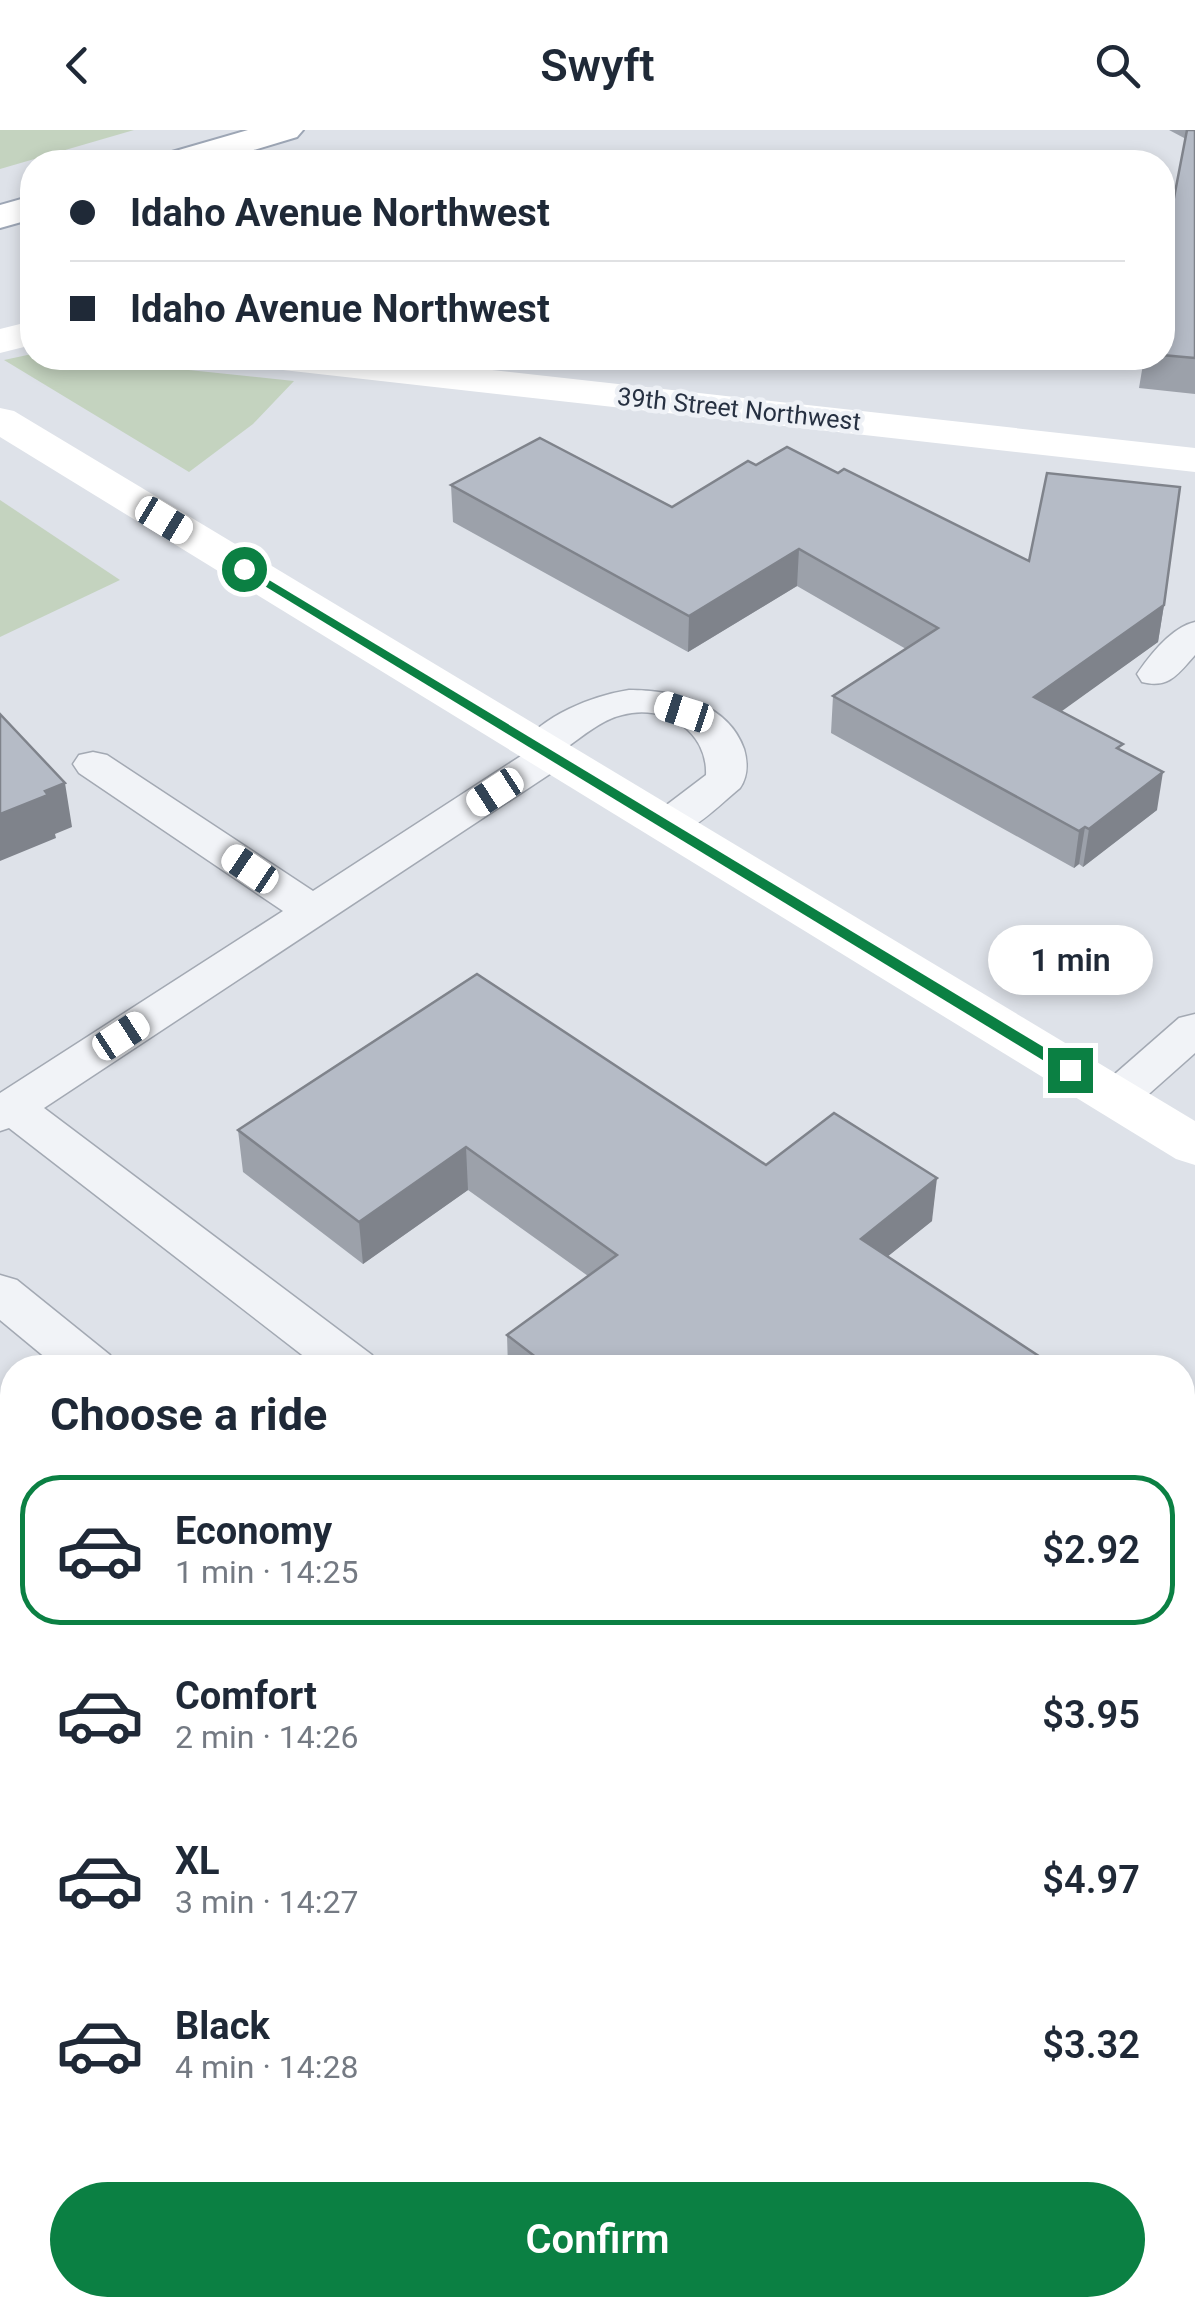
<!DOCTYPE html>
<meta charset="utf-8">
<style>
:root{--surface:#fff;--page:#f6f6f7;--text:#1f2937;--muted:#747a83;--line:#e0e1e3;--accent:#0b8043}
body{margin:0;font-family:Roboto,sans-serif;background:var(--page);color:var(--text);height:100vh;display:flex;flex-direction:column;font-size:38px;white-space:nowrap}
*{box-sizing:border-box;margin:0}
p{font-size:32px;color:var(--muted)}
.icon{flex:none;width:55px;height:55px;fill:none;stroke:currentColor;stroke-width:2;stroke-linecap:round;stroke-linejoin:round}
.map{position:relative;flex:1;overflow:hidden}
.drawer{position:absolute;left:0px;top:1225px;width:1195px;height:962px;display:flex;flex-direction:column;background:var(--surface);border-radius:40px 40px 0 0;box-shadow:0 5px 15px #0003}
.drawer>*{flex:none}
.banner{position:absolute;left:20px;top:20px;width:1155px;height:220px;border-radius:40px;box-shadow:0 5px 15px #0003;display:grid;align-content:center;height:220px;padding:0 50px;background:var(--surface)}
.end{position:absolute;width:45px;height:45px;margin:-22px;border:12px solid #0b8043;background:#fff;box-shadow:0 0 0 5px #fff}
.from{border-radius:50%}
.bubble{position:absolute;height:70px;border-radius:35px;background:var(--surface);box-shadow:0 5px 15px #0003;font-size:32px;font-weight:600;line-height:70px;text-align:center}
.car{position:absolute;width:30px;height:60px;margin:-30px -15px;border-radius:12px;box-shadow:0 0 8px 2px #0007;background:linear-gradient(#fff 24%,#345 0 40%,#fff 0 76%,#345 0 86%,#fff 0)}
.banner b{display:flex;align-items:center;gap:35px;height:95px;font-size:38px}
.banner b+b{border-top:2px solid var(--line)}
.banner i{width:25px;height:25px;background:var(--text)}
ul{padding:0;list-style:none}
li{display:flex;align-items:center;gap:30px;height:150px;margin:0 20px 15px;padding:0 30px;border:5px solid transparent;border-radius:40px}
li div{flex:1}
li b{display:block;font-size:38px}
li em{font-style:normal;font-weight:600}
li.on{border-color:var(--accent)}
li>.icon{width:90px;height:90px;stroke-width:1.5}
h2{padding:0 50px;font-size:45px;line-height:120px}
.button{display:flex;gap:20px;margin-top:auto;padding:20px 50px}
.button a{flex:1;height:115px;border-radius:60px;background:var(--accent);color:#fff;font-size:40px;font-weight:600;line-height:115px;text-align:center}
header{display:flex;justify-content:space-between;align-items:center;height:130px;padding:0 50px;background:var(--surface);font-size:45px;font-weight:600}
.map>svg:first-child{display:block}
.green{fill:#c4d3bf}
.lines{fill:none;stroke-linecap:round;stroke-linejoin:round}
.lane-casing{stroke:#a3a9b3;stroke-width:3}
.primary-casing{stroke:#9da6b5;stroke-width:4}
.lane{fill:#f1f3f7;fill-rule:evenodd}
.secondary{fill:#fff;fill-rule:evenodd}
.primary{fill:#fff;fill-rule:evenodd}
.wall{fill:#9ca1aa}
.shaded-wall{fill:#7f838b}
.building{fill:#b5bbc6;stroke:#7f838b;stroke-width:2.5}
.route{fill:#0b8043}
.labels{text-anchor:middle;dominant-baseline:central;stroke-width:9;stroke-linejoin:round;paint-order:stroke}
.far-street-label{font-size:25px;fill:#263041;stroke:#eef1f6}
</style>
<header><svg class="icon" aria-label="back" viewBox="0 0 24 24"><path d="M15 5l-7 7 7 7"/></svg>Swyft<svg class="icon" aria-label="search" viewBox="0 0 24 24"><circle cx="10" cy="10" r="6"/><path d="M15 15l6 6"/></svg></header>
<div class="map">
<svg width="1195" height="2187" viewBox="0 0 1195 2187">
<rect width="100%" height="100%" fill="#dee2e9"/>
<g class="green">
<path d="M 0,0 L 134,0 L 0,39 Z"/>
<path d="M 32,224 L 32,228 L 74,228 L 294,251 L 253,294 L 189,342 L 4,230 Z"/>
<path d="M 0,370 L 120,450 L 0,507 Z"/>
</g>
<g class="lines">
<defs>
<g id="lane">
<path d="M 1195,492 L 1195,525 C 1178,544 1169,559 1142,552 L 1137,544 C 1150,525 1172,497 1195,492 Z"/>
<path d="M 629,560 C 673,560 728,573 744,619 C 748,633 748,646 740,658 C 715,678 686,713 652,704 L 646,695 L 652,686 L 706,645 C 708,601 664,573 622,585 C 601,590 583,606 566,618 L 571,625 L 565,634 L 44,978 L 372,1225 L 379,1238 L 319,1238 L 9,998 L 0,1001 L 0,963 L 283,781 L 79,643 L 73,634 L 79,625 L 93,622 L 107,625 L 313,761 L 524,624 L 520,618 C 542,585 592,566 629,560 Z"/>
<path d="M 1195,884 L 1195,923 L 1132,979 L 1116,984 L 1100,979 L 1093,968 L 1100,957 L 1179,888 Z"/>
<path d="M 0,1145 L 17,1150 L 110,1225 L 117,1238 L 58,1238 L 0,1190 Z"/>
<path d="M 1182,1841 L 1195,1846 L 1195,1905 L 1182,1900 Z"/>
<path d="M 645,2175 L 717,2175 L 722,2187 L 650,2187 Z"/>
<path d="M 928,2175 L 1002,2175 L 1007,2187 L 933,2187 Z"/>
</g>
<g id="primary">
<path d="M 248,0 L 303,0 L 297,7 L 214,32 L 160,32 L 165,24 Z"/>
<path d="M 32,66 L 32,89 L 0,98 L 0,75 Z"/>
</g>
</defs>
<use href="#lane" class="lane-casing"/>
<use href="#primary" class="primary-casing"/>
<use href="#lane" class="lane"/>
<g class="secondary">
<path d="M 32,191 L 32,215 L 0,223 L 0,199 Z"/>
<path d="M 264,228 L 384,228 L 1195,318 L 1195,342 L 283,240 L 269,236 Z"/>
<path d="M 0,278 L 14,281 L 1195,991 L 1195,1035 L 1176,1029 L 0,307 Z"/>
<path d="M 1195,2063 L 1195,2141 L 1182,2146 L 1182,2068 Z"/>
<path d="M 1078,2175 L 1159,2175 L 1154,2187 L 1073,2187 Z"/>
</g>
<use href="#primary" class="primary"/>
</g>
<g class="wall">
<path d="M 1169,0 L 1195,0 L 1195,264 L 1139,258 L 1144,228 L 1162,228 L 1162,130 L 1186,9 Z"/>
<path d="M 756,335 L 838,343 L 1029,431 L 1164,475 L 1158,512 L 1061,581 L 1122,621 L 1157,680 L 1083,737 L 1079,734 L 1074,738 L 831,603 L 833,566 L 906,519 L 797,456 L 688,522 L 453,392 L 451,355 L 672,377 Z"/>
<path d="M 238,1000 L 766,1035 L 932,1091 L 888,1126 L 1057,1238 L 508,1238 L 507,1205 L 588,1146 L 468,1060 L 363,1134 L 243,1042 Z"/>
</g>
<g class="shaded-wall">
<path d="M 799,419 L 797,456 L 688,522 L 689,486 Z"/>
<path d="M 1164,475 L 1158,512 L 1030,604 L 1034,567 Z"/>
<path d="M 1163,642 L 1157,680 L 1083,737 L 1089,699 Z"/>
<path d="M 65,653 L 72,697 L 55,704 L 56,708 L 0,731 L 0,684 L 45,661 Z"/>
<path d="M 1085,697 L 1079,734 L 1074,738 L 1079,701 Z"/>
<path d="M 466,1017 L 468,1060 L 363,1134 L 359,1092 Z"/>
<path d="M 937,1048 L 932,1091 L 857,1151 L 861,1109 Z"/>
<path d="M 1195,1397 L 1195,1428 L 1182,1441 L 1182,1409 Z"/>
<path d="M 12,2056 L 12,2104 L 0,2115 L 0,2067 Z"/>
</g>
<g class="building">
<path d="M 1187,0 L 1195,0 L 1195,228 L 1162,225 L 1162,130 Z"/>
<path d="M 540,308 L 672,377 L 748,331 L 756,335 L 787,317 L 838,343 L 844,339 L 1029,431 L 1047,343 L 1180,357 L 1164,475 L 1034,567 L 1123,614 L 1117,618 L 1163,642 L 1089,699 L 1085,697 L 1079,701 L 833,566 L 938,498 L 799,419 L 689,486 L 451,355 Z"/>
<path d="M 0,584 L 65,653 L 45,661 L 48,665 L 0,684 Z"/>
<path d="M 477,844 L 766,1035 L 834,983 L 937,1048 L 861,1109 L 1057,1238 L 550,1238 L 507,1205 L 617,1125 L 466,1017 L 359,1092 L 238,1000 Z"/>
<path d="M 1182,1320 L 1195,1328 L 1195,1397 L 1182,1409 Z"/>
<path d="M 0,1775 L 12,1775 L 12,2056 L 0,2067 Z"/>
</g>
<path class="route" d="M 244,435 L 1075,936 L 1075,943 L 1064,943 L 240,441 L 238,439 Z"/>
<g class="labels">
<g class="far-street-label">
<text transform="translate(739 279) rotate(6)">39th Street Northwest</text>
</g>
</g>
</svg>
<i class="end from" style="left:244px;top:439px"></i>
<i class="end" style="left:1070px;top:940px"></i>
<div class="bubble" style="left:988px;top:795px;width:165px">1 min</div>
<i class="car" style="left:164px;top:390px;rotate:121deg"></i>
<i class="car" style="left:684px;top:582px;rotate:288deg"></i>
<i class="car" style="left:495px;top:662px;rotate:237deg"></i>
<i class="car" style="left:250px;top:739px;rotate:304deg"></i>
<i class="car" style="left:121px;top:906px;rotate:57deg"></i>
<div class="banner">
<b><i class="from"></i>Idaho Avenue Northwest</b>
<b><i></i>Idaho Avenue Northwest</b>
</div>
<section class="drawer">
<h2>Choose a ride</h2>
<ul>
<li class="on"><svg class="icon" aria-label="car" viewBox="0 0 24 24"><path d="M5 17H2v-5l4-1 3-4h7l3 4 3 1v5h-3M9 17h6M6 11h13"/><circle cx="7" cy="17" r="2"/><circle cx="17" cy="17" r="2"/></svg><div><b>Economy</b><p>1 min · 14:25</p></div><em>$2.92</em></li>
<li><svg class="icon" aria-label="car" viewBox="0 0 24 24"><path d="M5 17H2v-5l4-1 3-4h7l3 4 3 1v5h-3M9 17h6M6 11h13"/><circle cx="7" cy="17" r="2"/><circle cx="17" cy="17" r="2"/></svg><div><b>Comfort</b><p>2 min · 14:26</p></div><em>$3.95</em></li>
<li><svg class="icon" aria-label="car" viewBox="0 0 24 24"><path d="M5 17H2v-5l4-1 3-4h7l3 4 3 1v5h-3M9 17h6M6 11h13"/><circle cx="7" cy="17" r="2"/><circle cx="17" cy="17" r="2"/></svg><div><b>XL</b><p>3 min · 14:27</p></div><em>$4.97</em></li>
<li><svg class="icon" aria-label="car" viewBox="0 0 24 24"><path d="M5 17H2v-5l4-1 3-4h7l3 4 3 1v5h-3M9 17h6M6 11h13"/><circle cx="7" cy="17" r="2"/><circle cx="17" cy="17" r="2"/></svg><div><b>Black</b><p>4 min · 14:28</p></div><em>$3.32</em></li>
</ul>
<div class="button"><a>Confirm</a></div>
</section>
</div>
